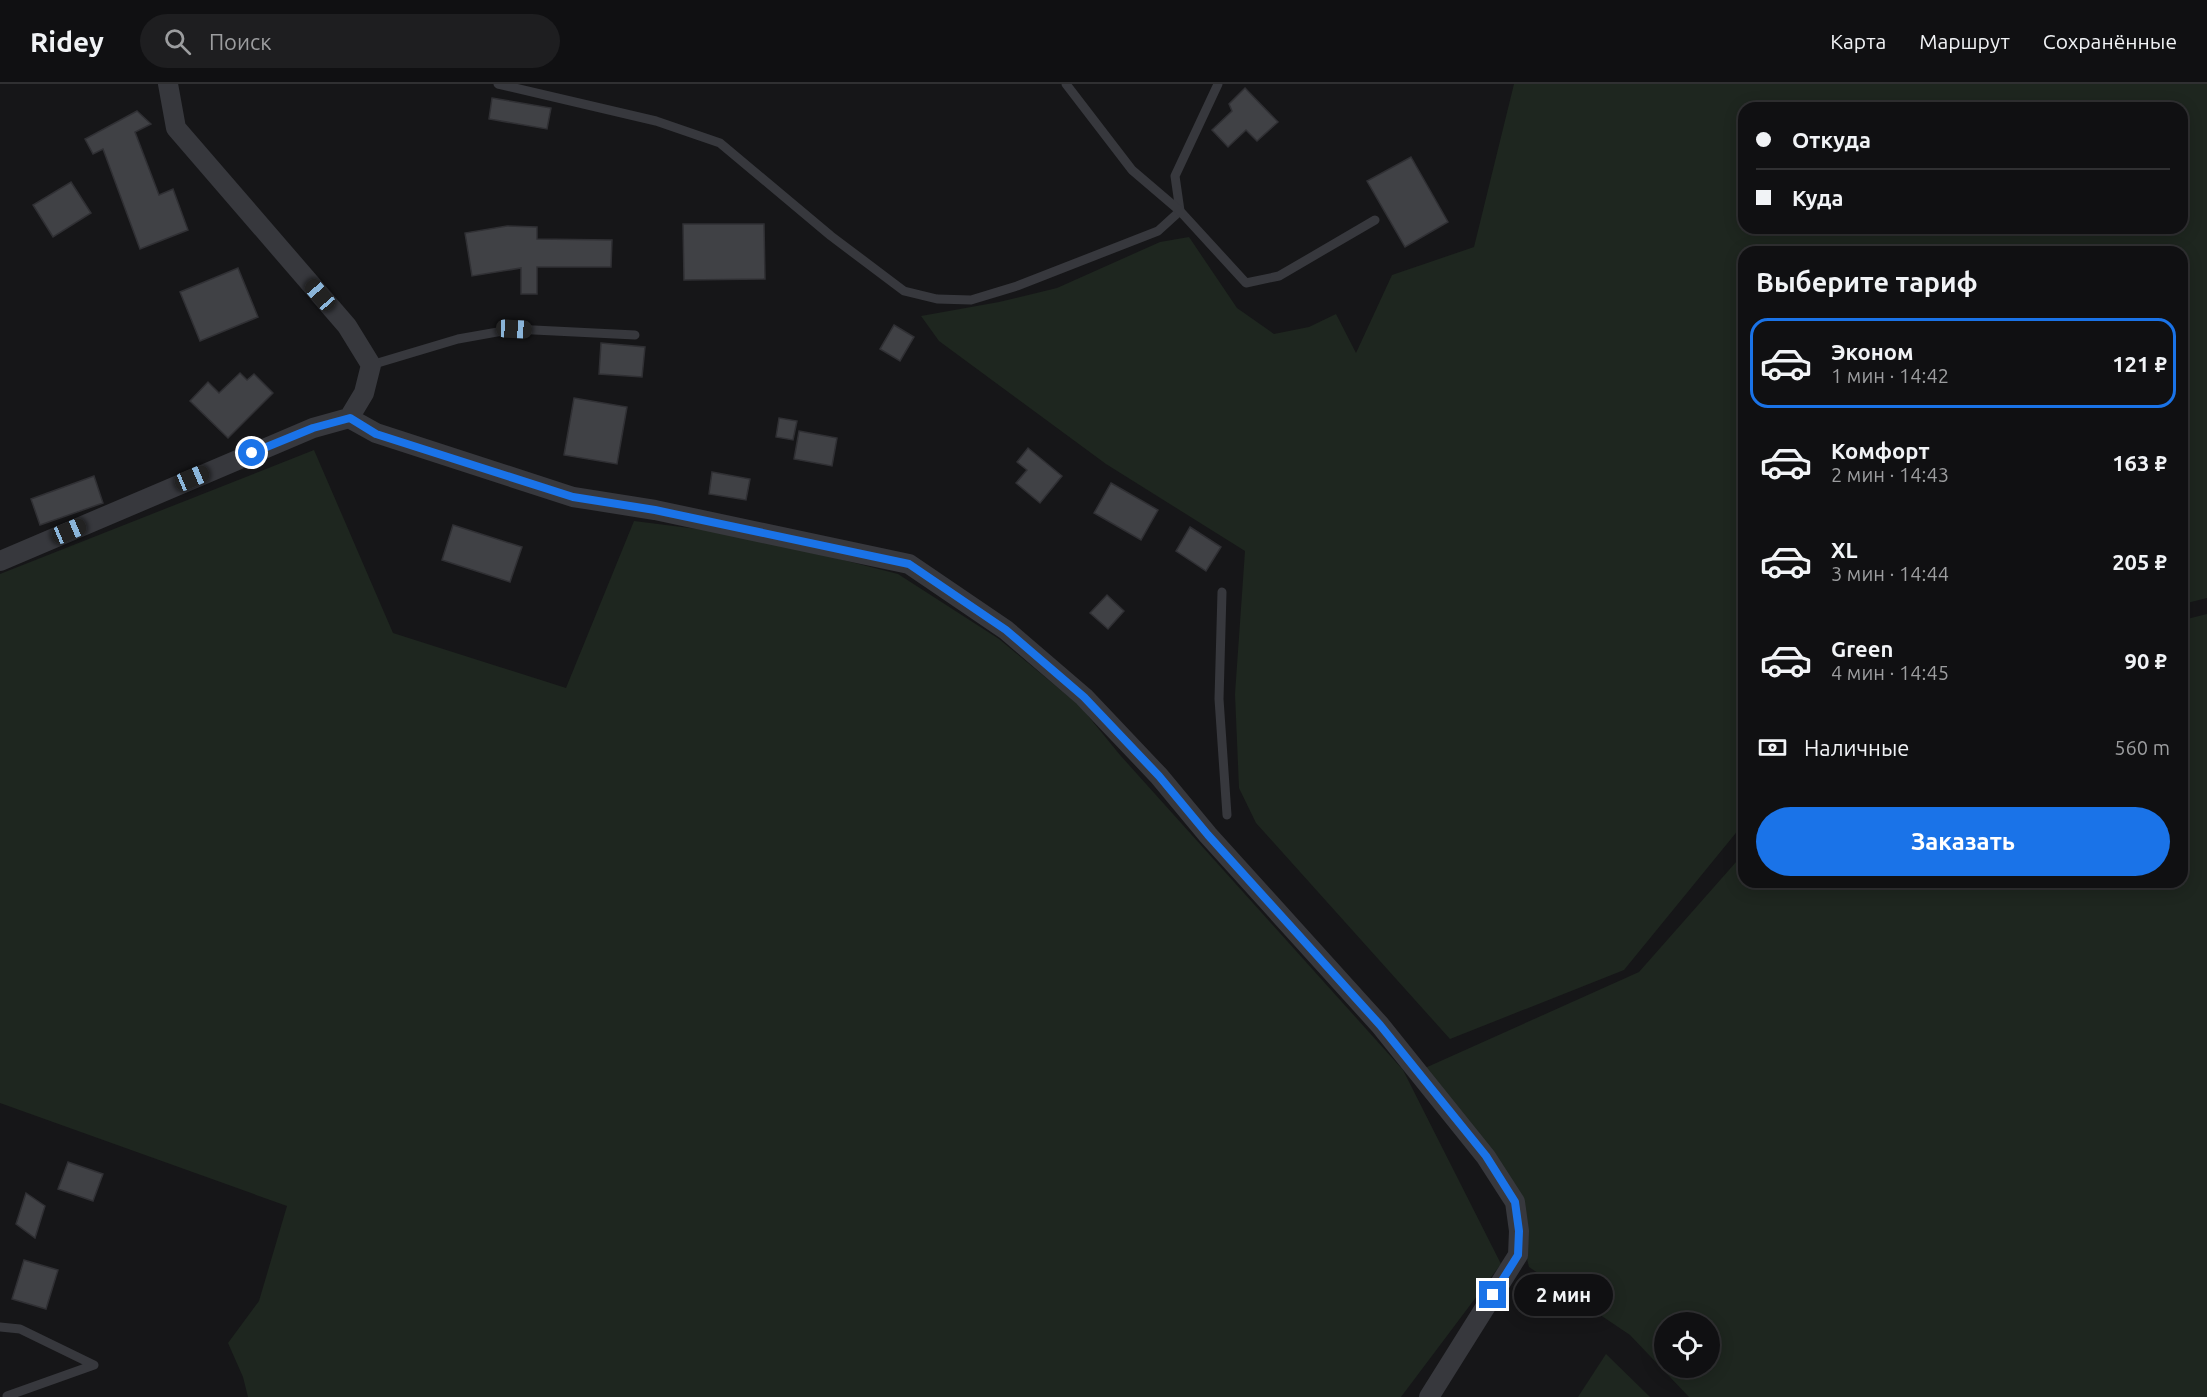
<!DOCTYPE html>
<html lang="ru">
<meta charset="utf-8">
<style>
:root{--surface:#101012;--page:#1e1e20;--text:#f1f3f6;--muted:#9c9d9f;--line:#303032;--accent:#1a73e8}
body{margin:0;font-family:Ubuntu,sans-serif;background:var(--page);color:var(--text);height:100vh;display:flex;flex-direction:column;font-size:22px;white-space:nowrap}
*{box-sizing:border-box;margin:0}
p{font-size:20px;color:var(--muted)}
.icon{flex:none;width:33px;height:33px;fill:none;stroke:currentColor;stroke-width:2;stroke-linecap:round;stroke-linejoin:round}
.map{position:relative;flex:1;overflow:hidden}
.details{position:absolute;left:1738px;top:162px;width:450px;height:642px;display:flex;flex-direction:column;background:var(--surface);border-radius:18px;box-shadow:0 3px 15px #0003,0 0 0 2px var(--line)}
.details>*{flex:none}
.banner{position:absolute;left:1738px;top:18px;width:450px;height:132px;border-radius:18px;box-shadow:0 3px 15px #0003,0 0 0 2px var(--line);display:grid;align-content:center;height:132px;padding:0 18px;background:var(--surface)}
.buttons{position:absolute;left:1654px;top:1228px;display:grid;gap:12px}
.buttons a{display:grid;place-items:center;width:66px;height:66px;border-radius:50%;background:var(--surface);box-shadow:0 3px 15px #0003,0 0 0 2px var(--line);font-size:30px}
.end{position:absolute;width:27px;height:27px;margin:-14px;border:8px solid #1a73e8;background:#fff;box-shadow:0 0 0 3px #fff}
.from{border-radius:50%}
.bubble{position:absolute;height:42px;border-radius:21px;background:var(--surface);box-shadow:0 3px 15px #0003,0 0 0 2px var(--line);font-size:20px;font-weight:600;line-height:42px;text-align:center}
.car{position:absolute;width:18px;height:36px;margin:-18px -9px;border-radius:8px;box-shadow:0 0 4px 2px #0007;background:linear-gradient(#222 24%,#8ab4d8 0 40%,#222 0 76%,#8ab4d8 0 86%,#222 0)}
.banner b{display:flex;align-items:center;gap:21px;height:57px;font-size:22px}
.banner b+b{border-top:2px solid var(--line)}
.banner i{width:15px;height:15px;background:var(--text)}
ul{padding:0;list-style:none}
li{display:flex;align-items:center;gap:18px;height:90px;margin:0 12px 9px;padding:0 6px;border:3px solid transparent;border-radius:18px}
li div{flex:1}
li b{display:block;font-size:22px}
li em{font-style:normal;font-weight:600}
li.selected{border-color:var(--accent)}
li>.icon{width:54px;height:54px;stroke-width:1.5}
h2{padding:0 18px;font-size:27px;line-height:72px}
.pay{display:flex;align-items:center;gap:15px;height:66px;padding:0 18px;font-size:22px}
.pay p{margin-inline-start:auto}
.button{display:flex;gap:12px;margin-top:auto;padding:12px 18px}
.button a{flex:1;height:69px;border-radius:36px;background:var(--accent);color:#fff;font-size:24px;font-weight:600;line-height:69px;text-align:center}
header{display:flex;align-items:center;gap:36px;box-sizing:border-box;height:84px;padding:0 30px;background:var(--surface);border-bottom:2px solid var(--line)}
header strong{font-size:28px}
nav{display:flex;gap:33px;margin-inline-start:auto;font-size:21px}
.search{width:420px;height:54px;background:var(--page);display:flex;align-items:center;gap:15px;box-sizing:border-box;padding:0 21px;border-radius:33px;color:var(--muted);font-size:22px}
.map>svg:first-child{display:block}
.green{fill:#1e261f;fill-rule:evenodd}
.building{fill:#404145;stroke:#303034;stroke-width:1.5}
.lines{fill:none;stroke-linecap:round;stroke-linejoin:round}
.lane{stroke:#37383d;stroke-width:9}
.street{stroke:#37383d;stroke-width:20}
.route{stroke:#1a73e8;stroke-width:8}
</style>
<header>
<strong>Ridey</strong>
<div class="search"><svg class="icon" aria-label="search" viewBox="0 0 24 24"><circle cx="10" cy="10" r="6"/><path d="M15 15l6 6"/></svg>Поиск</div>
<nav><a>Карта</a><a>Маршрут</a><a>Сохранённые</a></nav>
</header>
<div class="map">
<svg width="2207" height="1313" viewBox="0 0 2207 1313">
<rect width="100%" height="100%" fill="#161618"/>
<g class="green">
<path d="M 1514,0 L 2207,0 L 2207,514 L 2183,520 L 2182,168 L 1744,168 L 1744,739 L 1624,886 L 1450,955 L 1256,739 L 1239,704 L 1235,610 L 1245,467 L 1106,380 L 939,257 L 921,232 L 999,218 L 1057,204 L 1160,158 L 1189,153 L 1237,224 L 1274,250 L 1309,243 L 1336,230 L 1356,269 L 1392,191 L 1474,163 ZM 1744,24 L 2182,24 L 2182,144 L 1744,144 Z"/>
<path d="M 314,366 L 393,549 L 566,604 L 634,437 L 745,451 L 898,490 L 999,555 L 1080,622 L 1120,671 L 1403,986 L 1501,1180 L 1401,1313 L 248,1313 L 243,1293 L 228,1259 L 259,1217 L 287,1122 L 0,1019 L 0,490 Z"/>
<path d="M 2207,530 L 2207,1313 L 1689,1313 L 1630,1251 L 1529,1183 L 1511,1109 L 1425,984 L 1639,888 L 1744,769 L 1744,798 L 2182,798 L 2183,536 ZM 1665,1239 L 1710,1239 L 1710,1284 L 1665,1284 Z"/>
<path d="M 1606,1270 L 1650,1313 L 1578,1313 Z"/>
</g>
<g class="building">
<path d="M 1245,4 L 1278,38 L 1257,57 L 1246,46 L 1228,63 L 1212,46 L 1232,27 L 1229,20 Z"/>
<path d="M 492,14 L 551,24 L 547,45 L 489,35 Z"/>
<path d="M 137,27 L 151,40 L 135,48 L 159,111 L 173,105 L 188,146 L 140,165 L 103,65 L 93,70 L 85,55 Z"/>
<path d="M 1411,73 L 1448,138 L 1405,163 L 1367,97 Z"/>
<path d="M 71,98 L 91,129 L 53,153 L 33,121 Z"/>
<path d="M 683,140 L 764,140 L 765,195 L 684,196 Z"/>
<path d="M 507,142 L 537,143 L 537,155 L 612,156 L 611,183 L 537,183 L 537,210 L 521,210 L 521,184 L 472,192 L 465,149 Z"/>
<path d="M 238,184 L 258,233 L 200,257 L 180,208 Z"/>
<path d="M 894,241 L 914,253 L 900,277 L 880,265 Z"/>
<path d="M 601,259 L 645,263 L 642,293 L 599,290 Z"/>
<path d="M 240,289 L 247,296 L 254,290 L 273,309 L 228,354 L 190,317 L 208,298 L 219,309 Z"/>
<path d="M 574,314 L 627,323 L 617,380 L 564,371 Z"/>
<path d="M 779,334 L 797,337 L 793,356 L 776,353 Z"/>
<path d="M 799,347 L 837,354 L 832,382 L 794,375 Z"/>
<path d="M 1028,364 L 1062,392 L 1040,419 L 1016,399 L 1027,386 L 1017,378 Z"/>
<path d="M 712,388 L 750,395 L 746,416 L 709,410 Z"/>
<path d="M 94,392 L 103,419 L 40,441 L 31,415 Z"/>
<path d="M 1111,399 L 1158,426 L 1141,456 L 1094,429 Z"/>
<path d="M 453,441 L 522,463 L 510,498 L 442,476 Z"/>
<path d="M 1190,443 L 1221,463 L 1206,487 L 1176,467 Z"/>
<path d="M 1107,511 L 1124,527 L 1108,545 L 1090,529 Z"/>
<path d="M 68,1078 L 103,1090 L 93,1117 L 58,1105 Z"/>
<path d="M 26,1109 L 45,1122 L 35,1154 L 16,1140 Z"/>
<path d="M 24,1176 L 58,1186 L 46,1225 L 12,1215 Z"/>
</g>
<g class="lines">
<g class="lane">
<path d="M 498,0 L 656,37 L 720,59 L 831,152 L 904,207 L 937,215 L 971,216 L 1017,202 L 1158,147 L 1180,127 L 1175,92 L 1218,0"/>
<path d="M 1066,0 L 1132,86 L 1180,127 L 1246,199 L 1279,192 L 1375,136"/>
<path d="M 371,281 L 458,255 L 514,245 L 635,251"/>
<path d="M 1222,508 L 1219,615 L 1227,731"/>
<path d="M 0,1243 L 20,1245 L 94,1281 L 7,1312"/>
</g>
<g class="street">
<path d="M 349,334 L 376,349 L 573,413 L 655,426 L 909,480 L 1006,546 L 1084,613 L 1159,692 L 1208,751 L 1380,941 L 1486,1073 L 1515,1118 L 1519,1147 L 1518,1171 L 1429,1313"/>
<path d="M 0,477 L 313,344 L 349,334 L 364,309 L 371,281 L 347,242 L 176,44 L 168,0"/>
</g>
</g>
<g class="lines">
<path class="route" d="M 252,369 L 313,344 L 350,334 L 376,350 L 573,413 L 655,426 L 909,480 L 1006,546 L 1084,613 L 1159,692 L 1208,751 L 1380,941 L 1486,1072 L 1515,1118 L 1519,1147 L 1518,1171 L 1493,1211"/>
</g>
</svg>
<div class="buttons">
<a><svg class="icon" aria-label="locate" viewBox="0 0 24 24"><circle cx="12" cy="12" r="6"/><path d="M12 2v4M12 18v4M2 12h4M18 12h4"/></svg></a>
</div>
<i class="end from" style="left:252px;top:369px"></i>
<i class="end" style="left:1493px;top:1211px"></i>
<div class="bubble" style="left:1514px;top:1190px;width:99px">2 мин</div>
<i class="car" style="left:320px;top:211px;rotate:319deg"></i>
<i class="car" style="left:514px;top:245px;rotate:93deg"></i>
<i class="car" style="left:192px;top:394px;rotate:67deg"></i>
<i class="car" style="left:69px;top:447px;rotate:67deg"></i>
<div class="banner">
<b><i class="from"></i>Откуда</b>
<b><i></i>Куда</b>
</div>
<section class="details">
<h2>Выберите тариф</h2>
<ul>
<li class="selected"><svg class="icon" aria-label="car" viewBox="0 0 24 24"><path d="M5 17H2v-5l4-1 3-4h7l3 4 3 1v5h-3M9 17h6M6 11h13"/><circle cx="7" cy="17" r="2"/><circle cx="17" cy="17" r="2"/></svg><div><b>Эконом</b><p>1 мин · 14:42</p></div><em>121 ₽</em></li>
<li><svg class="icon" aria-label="car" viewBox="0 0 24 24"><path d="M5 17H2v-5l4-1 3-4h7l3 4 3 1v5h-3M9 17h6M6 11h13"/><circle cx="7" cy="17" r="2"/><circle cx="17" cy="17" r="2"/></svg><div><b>Комфорт</b><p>2 мин · 14:43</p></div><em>163 ₽</em></li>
<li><svg class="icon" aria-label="car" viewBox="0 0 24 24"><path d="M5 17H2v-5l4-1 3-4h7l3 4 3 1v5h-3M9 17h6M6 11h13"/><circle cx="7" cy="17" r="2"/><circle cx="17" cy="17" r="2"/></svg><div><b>XL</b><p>3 мин · 14:44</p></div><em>205 ₽</em></li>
<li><svg class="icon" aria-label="car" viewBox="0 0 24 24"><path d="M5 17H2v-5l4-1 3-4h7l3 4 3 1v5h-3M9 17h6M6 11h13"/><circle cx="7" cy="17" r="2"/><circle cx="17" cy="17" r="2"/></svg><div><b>Green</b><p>4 мин · 14:45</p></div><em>90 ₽</em></li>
</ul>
<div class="pay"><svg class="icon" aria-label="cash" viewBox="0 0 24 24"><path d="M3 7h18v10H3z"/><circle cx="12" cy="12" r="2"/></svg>Наличные<p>560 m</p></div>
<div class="button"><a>Заказать</a></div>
</section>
</div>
